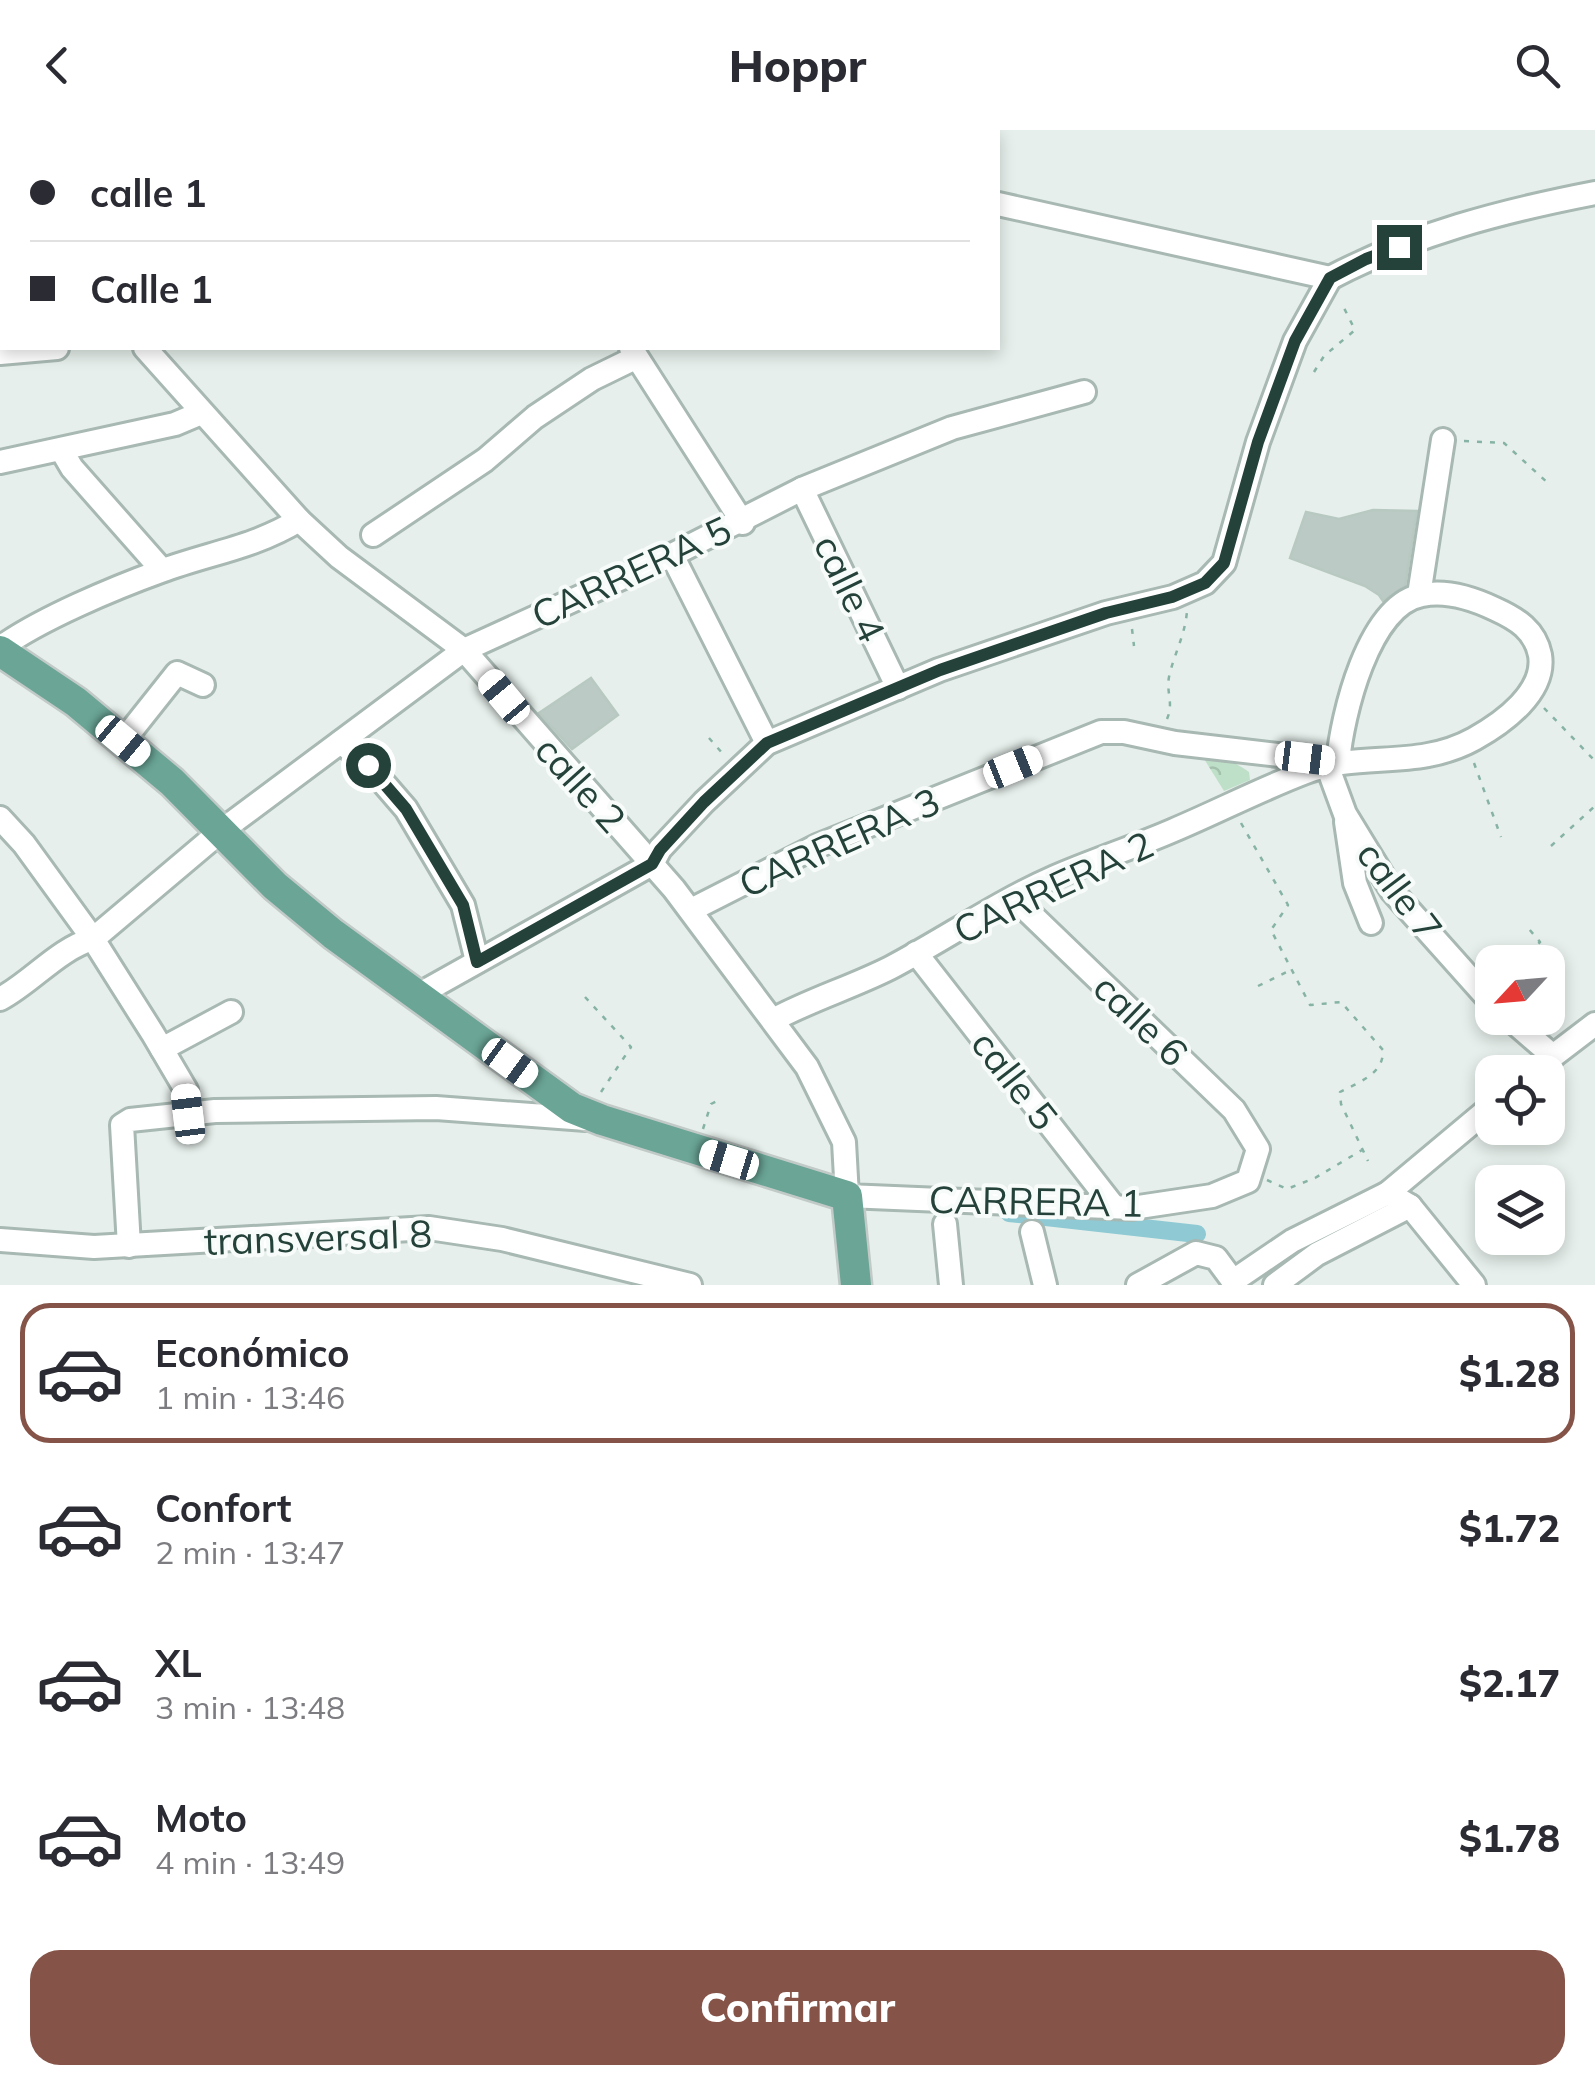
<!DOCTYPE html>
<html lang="es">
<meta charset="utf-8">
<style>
:root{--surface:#fff;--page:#f2f2f3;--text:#2b2b33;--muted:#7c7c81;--line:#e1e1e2;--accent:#855347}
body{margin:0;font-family:Mulish,sans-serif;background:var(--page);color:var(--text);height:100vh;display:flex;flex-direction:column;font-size:38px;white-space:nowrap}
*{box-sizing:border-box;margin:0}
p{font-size:32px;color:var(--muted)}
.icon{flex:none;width:55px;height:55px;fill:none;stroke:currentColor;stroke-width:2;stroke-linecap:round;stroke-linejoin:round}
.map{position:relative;height:1155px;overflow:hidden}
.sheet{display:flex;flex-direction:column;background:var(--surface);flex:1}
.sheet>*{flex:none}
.top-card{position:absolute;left:0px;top:0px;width:1000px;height:220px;box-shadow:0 5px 15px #0003;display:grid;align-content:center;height:220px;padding:0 30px;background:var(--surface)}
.needle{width:65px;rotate:244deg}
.buttons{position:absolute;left:1475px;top:815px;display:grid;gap:20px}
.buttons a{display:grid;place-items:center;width:90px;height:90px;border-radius:20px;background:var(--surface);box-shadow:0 5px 15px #0003;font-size:50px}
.end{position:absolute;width:45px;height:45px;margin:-22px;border:12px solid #24423a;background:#fff;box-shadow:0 0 0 5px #fff}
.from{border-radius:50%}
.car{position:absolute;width:30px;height:60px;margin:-30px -15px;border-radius:12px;box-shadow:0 0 8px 2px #0007;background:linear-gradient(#fff 24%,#345 0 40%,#fff 0 76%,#345 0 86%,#fff 0)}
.top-card b{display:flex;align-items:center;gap:35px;height:95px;font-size:38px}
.top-card b+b{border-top:2px solid var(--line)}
.top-card i{width:25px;height:25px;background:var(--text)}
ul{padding:18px 0 0;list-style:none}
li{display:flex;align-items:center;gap:30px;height:140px;margin:0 20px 15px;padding:0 10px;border:5px solid transparent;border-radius:30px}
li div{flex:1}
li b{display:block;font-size:38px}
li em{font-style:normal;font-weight:800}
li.selected{border-color:var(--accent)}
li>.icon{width:90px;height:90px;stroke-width:1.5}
.primary-button{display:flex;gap:20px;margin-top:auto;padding:20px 30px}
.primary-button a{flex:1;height:115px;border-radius:30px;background:var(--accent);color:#fff;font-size:40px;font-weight:800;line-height:115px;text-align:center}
header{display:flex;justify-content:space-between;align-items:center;height:130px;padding:0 30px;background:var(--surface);font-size:45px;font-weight:800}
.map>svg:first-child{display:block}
.park{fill:url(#park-crowns)}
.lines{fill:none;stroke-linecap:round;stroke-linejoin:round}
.canal{stroke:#8ec9d4;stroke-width:18}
.building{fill:#bbcac4;stroke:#b8c9c2;stroke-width:2.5}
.minor-casing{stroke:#a8b8b2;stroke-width:28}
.major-casing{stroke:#c2cac8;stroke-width:35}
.path{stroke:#86b3a5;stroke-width:2.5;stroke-dasharray:5 8;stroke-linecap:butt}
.minor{stroke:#fff;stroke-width:22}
.major{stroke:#6aa596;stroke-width:30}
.route{stroke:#24423a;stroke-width:12}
.labels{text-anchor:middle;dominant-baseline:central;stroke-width:8;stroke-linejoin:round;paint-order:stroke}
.street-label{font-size:38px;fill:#24423a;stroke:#f7fbf9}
</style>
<header><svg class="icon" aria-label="back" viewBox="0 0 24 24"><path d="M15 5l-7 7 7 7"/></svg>Hoppr<svg class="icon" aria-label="search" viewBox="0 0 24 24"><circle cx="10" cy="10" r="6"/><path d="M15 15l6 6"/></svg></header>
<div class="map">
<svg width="1595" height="1155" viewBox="0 0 1595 1155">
<defs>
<pattern id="park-crowns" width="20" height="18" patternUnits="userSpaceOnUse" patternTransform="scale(2.5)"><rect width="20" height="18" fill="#bfe0c8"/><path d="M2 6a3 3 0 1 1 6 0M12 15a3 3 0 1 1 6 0" fill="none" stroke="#a4c1ad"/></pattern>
</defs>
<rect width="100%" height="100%" fill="#e6efeb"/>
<path class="park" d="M 1201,624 C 1218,624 1235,632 1249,642 L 1250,650 L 1224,661 Z"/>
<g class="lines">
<path class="canal" d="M 1009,1083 L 1197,1104"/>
</g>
<g class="building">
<path d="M 1373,380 L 1417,381 L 1405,456 L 1383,471 L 1379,465 L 1365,456 L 1290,428 L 1306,382 L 1339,389 Z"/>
<path d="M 591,548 L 618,585 L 572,619 L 539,583 Z"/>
</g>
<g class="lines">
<defs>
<g id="minor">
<path d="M 412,0 L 420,2"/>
<path d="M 788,0 L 791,2"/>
<path d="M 271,2 L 276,0"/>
<path d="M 998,74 L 1330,148"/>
<path d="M 1330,148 C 1414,104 1502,81 1595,63"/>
<path d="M 145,218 L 299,390 L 339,427 L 464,520 L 674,759 L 807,937 L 844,1012 L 847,1066 L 1132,1078 L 1212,1066 L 1248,1051 L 1258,1019 L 1234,980 L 1015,769"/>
<path d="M 631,218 L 743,393"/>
<path d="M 0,223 L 57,218"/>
<path d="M 62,321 L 72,338 L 162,440"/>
<path d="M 0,332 L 175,294 L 201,283"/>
<path d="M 802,359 L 898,558"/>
<path d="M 373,405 L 485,330 L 535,287 L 592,249 L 635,228"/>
<path d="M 672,425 L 767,613"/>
<path d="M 1419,465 L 1443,310"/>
<path d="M 0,518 C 40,489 114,458 161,441 C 209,423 253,418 299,390"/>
<path d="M 123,611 L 177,543 L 203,555"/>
<path d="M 341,612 L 368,635 L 406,679 L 463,775 L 477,831"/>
<path d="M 1327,635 L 1345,684 L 1392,761 L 1492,873"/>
<path d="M 0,688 L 24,714 L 93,809 L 153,904 L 186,960 L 188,983"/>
<path d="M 1346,692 L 1355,753 L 1371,793"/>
<path d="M 691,780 L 817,716 L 1101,602 L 1124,602 L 1175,613 L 1330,631"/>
<path d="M 916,823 L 1114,1077"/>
<path d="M 418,865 L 652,734 L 660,719 L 704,672 L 767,613 L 939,540 L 1106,483 L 1173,467 L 1205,453 L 1224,433 L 1258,312 L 1295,211 L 1330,148"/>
<path d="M 0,869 C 32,852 58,819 93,809 L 221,701 L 464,520 L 672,425 L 802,359 L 952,298 L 1084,262"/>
<path d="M 1509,888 L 1553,926"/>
<path d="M 773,890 C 812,869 850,858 890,838 C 945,809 998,772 1055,747 C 1094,730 1135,717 1174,700 C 1219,681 1261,659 1306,642 C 1361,621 1418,640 1474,609 C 1503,593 1546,562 1540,525 C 1535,500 1517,489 1495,479 C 1474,469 1446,460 1422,465 C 1368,475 1342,586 1338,632"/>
<path d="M 162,919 L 231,882"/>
<path d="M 1532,942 L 1595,894"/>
<path d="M 1388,1063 L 1492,976"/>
<path d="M 945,1094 L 951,1155"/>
<path d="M 1032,1102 L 1045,1155"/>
<path d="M 0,1110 L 94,1117 L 429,1098 L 502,1109 L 690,1155"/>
<path d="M 129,1116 L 122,995 L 130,990 L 215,981 L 436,978 L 586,989"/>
<path d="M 1138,1155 L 1196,1123 L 1216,1128 L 1233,1151 L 1292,1111 L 1388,1063 L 1410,1076 L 1474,1155"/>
<path d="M 1275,1155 L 1317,1124 L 1410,1076"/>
</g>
<path id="major" d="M 0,521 L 76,572 L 172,652 L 275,756 L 333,804 L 572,978 L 602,990 L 847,1066 L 856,1155"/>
</defs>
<use href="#minor" class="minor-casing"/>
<use href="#major" class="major-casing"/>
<g class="path">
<path d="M 1314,242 L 1324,226 L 1355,200 L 1341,172"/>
<path d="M 1464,311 L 1504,313 L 1549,354"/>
<path d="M 1132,499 L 1134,516"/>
<path d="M 1544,578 L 1595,631"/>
<path d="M 1167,589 C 1174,573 1166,563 1169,547 C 1174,524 1185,506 1187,481"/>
<path d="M 709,608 L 723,624"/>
<path d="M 1474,633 L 1501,707"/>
<path d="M 1241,693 L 1288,775 L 1271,800 L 1310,875 L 1341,872 L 1383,920 C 1384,944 1359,952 1340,962 L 1341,974 L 1368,1031"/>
<path d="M 1551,716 L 1595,676"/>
<path d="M 1520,832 L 1540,812 L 1529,799"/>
<path d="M 1258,856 L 1291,840"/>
<path d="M 585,867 L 631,917 L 601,962"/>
<path d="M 703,999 L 711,974 L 719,970"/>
<path d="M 1267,1050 L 1287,1059 L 1315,1048 L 1362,1020"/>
</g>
<use href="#minor" class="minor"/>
<use href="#major" class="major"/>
</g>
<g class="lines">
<path class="route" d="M 368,635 L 406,679 L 463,775 L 477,832 L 652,734 L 660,720 L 704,672 L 767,613 L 940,540 L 1106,483 L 1172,467 L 1205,453 L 1224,433 L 1258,312 L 1295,211 L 1330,148 L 1366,129 L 1399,117"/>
</g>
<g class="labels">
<g class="street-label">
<text transform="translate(631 442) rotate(-25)">CARRERA 5</text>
<text transform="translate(850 458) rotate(64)">calle 4</text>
<text transform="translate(581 654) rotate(48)">calle 2</text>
<text transform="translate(839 712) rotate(-24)">CARRERA 3</text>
<text transform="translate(1053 757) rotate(-25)">CARRERA 2</text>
<text transform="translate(1400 761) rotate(53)">calle 7</text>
<text transform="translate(1141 890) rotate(44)">calle 6</text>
<text transform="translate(1015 950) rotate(52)">calle 5</text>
<text transform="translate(1036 1071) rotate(1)">CARRERA 1</text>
<text transform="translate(318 1107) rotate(-2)">transversal 8</text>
</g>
</g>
</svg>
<div class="buttons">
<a><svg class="needle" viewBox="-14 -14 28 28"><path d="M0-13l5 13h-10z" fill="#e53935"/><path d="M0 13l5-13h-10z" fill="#7c7c81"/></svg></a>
<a><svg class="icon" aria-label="locate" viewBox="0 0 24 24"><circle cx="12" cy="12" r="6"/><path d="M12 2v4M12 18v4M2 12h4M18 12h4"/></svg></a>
<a><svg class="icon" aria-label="layers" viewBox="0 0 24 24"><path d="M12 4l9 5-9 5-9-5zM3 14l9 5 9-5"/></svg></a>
</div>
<i class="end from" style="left:368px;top:635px"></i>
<i class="end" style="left:1399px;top:117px"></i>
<i class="car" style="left:504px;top:567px;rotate:320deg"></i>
<i class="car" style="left:123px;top:611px;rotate:130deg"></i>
<i class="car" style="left:1305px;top:628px;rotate:97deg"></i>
<i class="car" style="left:1013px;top:637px;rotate:68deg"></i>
<i class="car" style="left:510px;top:933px;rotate:126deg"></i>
<i class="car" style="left:188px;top:984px;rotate:353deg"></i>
<i class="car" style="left:729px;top:1030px;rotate:287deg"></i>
<div class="top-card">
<b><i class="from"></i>calle 1</b>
<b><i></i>Calle 1</b>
</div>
</div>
<section class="sheet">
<ul>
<li class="selected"><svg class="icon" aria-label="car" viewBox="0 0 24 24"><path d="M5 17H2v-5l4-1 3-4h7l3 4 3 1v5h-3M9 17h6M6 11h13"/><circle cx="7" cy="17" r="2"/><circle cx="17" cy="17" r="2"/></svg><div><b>Económico</b><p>1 min · 13:46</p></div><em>$1.28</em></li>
<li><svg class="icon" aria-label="car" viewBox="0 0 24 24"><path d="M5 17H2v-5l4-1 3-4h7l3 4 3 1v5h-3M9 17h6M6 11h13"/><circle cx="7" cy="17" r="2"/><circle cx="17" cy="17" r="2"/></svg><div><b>Confort</b><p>2 min · 13:47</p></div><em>$1.72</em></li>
<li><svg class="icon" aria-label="car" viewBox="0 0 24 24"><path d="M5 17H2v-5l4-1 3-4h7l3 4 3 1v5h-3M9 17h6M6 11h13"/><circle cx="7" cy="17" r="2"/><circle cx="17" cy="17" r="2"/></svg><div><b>XL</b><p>3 min · 13:48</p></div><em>$2.17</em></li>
<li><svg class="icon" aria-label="car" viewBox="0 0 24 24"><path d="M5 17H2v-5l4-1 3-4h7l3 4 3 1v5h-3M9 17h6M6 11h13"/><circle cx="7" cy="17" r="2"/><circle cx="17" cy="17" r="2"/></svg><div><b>Moto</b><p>4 min · 13:49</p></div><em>$1.78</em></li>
</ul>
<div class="primary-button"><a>Confirmar</a></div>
</section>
